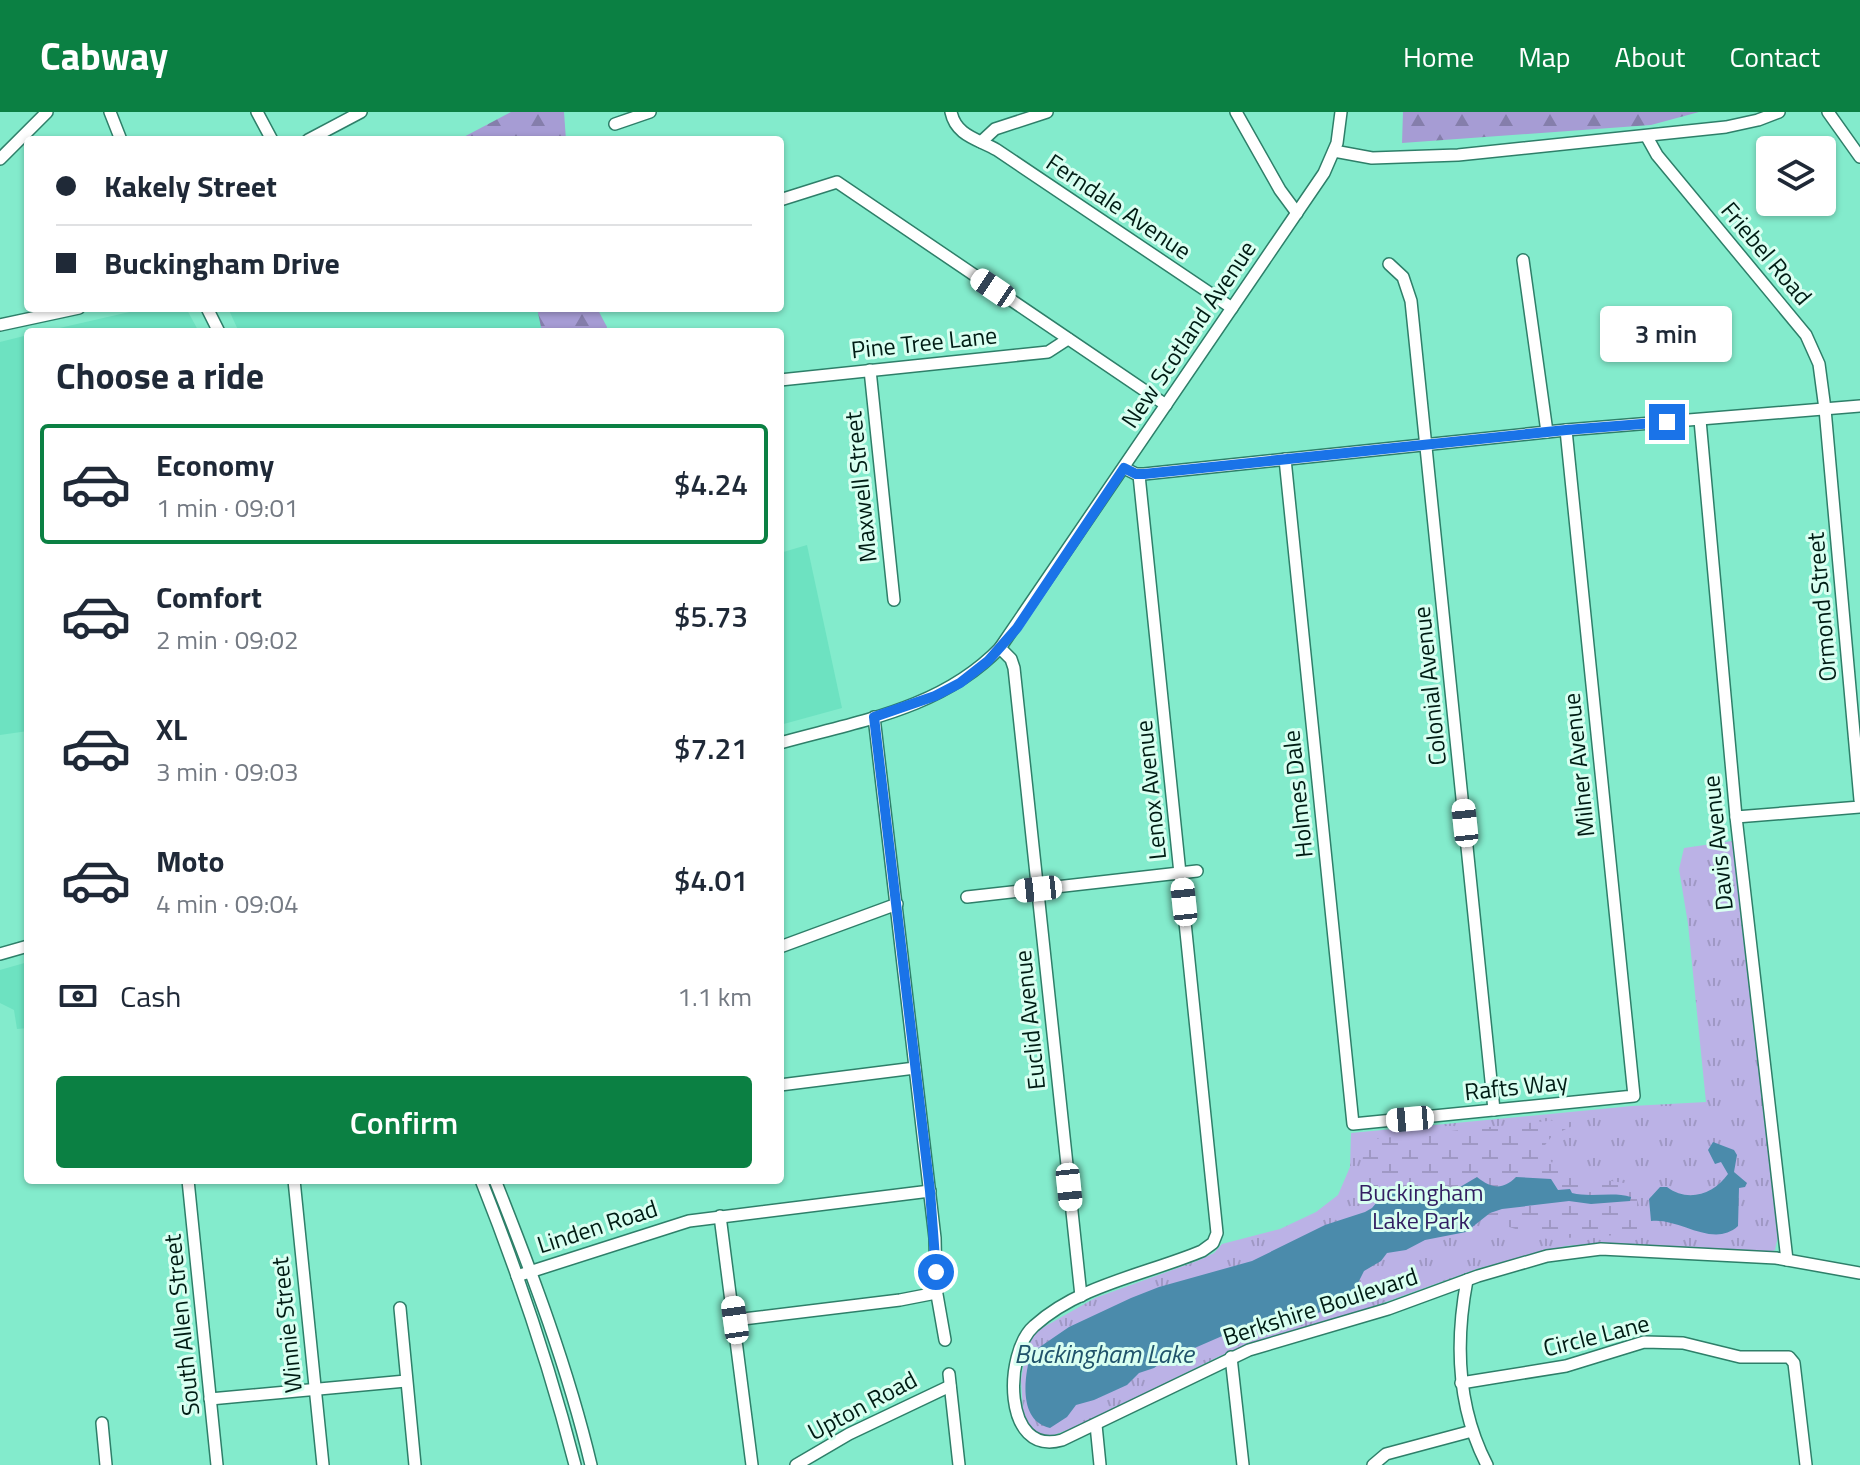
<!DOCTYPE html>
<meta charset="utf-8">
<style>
:root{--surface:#fff;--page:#f6f6f7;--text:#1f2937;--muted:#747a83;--line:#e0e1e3;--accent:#0b8043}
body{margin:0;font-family:"Titillium Web",sans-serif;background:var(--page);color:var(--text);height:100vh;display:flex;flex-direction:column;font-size:30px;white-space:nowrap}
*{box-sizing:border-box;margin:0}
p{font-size:26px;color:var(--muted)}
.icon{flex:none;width:44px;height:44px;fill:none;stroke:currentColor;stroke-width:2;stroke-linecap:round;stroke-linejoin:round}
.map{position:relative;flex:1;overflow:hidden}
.sheet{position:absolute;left:24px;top:216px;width:760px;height:856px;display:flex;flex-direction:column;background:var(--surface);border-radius:8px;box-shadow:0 2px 6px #0004}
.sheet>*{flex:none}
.top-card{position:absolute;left:24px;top:24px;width:760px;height:176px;border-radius:8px;box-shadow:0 2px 6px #0004;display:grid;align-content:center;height:176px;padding:0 32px;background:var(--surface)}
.buttons{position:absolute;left:1756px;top:24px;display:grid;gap:16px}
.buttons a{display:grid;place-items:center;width:80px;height:80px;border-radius:8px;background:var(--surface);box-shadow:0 2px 6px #0004;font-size:40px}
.end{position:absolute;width:36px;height:36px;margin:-18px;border:10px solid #1a73e8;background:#fff;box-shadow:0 0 0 4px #fff}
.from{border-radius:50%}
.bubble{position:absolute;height:56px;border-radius:8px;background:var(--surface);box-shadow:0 2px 6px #0004;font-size:26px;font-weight:600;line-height:56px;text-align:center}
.car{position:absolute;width:24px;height:48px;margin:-24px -12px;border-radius:10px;box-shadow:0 0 6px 2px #0007;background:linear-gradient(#fff 24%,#345 0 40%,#fff 0 76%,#345 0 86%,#fff 0)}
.top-card b{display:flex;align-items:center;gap:28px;height:76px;font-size:30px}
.top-card b+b{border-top:2px solid var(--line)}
.top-card i{width:20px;height:20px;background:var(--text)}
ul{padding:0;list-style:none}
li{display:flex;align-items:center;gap:24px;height:120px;margin:0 16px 12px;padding:0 16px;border:4px solid transparent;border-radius:8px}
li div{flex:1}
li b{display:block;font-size:30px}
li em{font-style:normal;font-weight:600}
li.current{border-color:var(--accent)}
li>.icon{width:72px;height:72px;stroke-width:1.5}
h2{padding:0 32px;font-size:36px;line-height:96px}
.pay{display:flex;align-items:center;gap:20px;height:88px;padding:0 32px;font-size:30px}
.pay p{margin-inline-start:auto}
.button{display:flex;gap:16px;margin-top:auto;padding:16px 32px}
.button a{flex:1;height:92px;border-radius:8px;background:var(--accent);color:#fff;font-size:32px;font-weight:600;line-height:92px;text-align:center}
header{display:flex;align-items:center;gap:48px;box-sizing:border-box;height:112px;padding:0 40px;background:var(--accent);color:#fff}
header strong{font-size:38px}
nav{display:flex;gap:44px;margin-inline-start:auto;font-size:28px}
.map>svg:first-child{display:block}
.built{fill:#6de2c1}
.grass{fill:url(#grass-tufts)}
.forest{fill:url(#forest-firs)}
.wetland{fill:url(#wetland-marsh)}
.water{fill:#4b8bab}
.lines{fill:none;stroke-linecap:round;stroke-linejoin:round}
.minor-casing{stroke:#2e7f69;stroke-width:14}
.minor{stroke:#fff;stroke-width:11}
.route{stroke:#1a73e8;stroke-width:10}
.labels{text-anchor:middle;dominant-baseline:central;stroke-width:6;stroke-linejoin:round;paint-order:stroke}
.street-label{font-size:24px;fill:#001c14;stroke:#d9fff1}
.park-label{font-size:24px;fill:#331f62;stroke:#d9fff1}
.water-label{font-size:26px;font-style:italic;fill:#20536b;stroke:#d9fff1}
</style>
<header>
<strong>Cabway</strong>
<nav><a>Home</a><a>Map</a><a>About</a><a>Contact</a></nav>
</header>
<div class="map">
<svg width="1860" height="1353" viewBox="0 0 1860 1353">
<defs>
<pattern id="grass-tufts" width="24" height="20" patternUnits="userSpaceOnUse" patternTransform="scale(2)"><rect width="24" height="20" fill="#bbb2e6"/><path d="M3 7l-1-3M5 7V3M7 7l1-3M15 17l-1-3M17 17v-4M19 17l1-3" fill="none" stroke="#9f98c4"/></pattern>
<pattern id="forest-firs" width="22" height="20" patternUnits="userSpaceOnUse" patternTransform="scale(2)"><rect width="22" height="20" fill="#a69cd4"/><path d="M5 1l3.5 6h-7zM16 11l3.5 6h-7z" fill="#857eab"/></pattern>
<pattern id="wetland-marsh" width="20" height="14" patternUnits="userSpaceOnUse" patternTransform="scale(2)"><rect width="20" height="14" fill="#bbb2e6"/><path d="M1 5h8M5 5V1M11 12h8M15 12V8" fill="none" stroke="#9f98c4"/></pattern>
</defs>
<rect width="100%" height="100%" fill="#83ebcc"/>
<g class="built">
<path d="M 147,196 L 186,196 L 199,220 L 42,220 Z"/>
<path d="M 228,196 L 589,196 L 597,220 L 239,220 Z"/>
<path d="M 28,223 L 28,619 L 0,623 L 0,230 Z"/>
<path d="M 807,433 L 842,596 L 780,613 L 780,441 Z"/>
<path d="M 28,850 L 28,916 L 17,917 L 14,898 L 0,891 L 0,858 Z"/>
</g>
<path class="grass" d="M 1732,729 L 1778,1124 L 1775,1138 L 1771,1140 L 1590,1132 L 1566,1134 L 1480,1156 L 1355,1201 L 1264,1227 L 1220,1244 L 1076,1315 L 1051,1324 L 1042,1323 L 1031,1318 L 1023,1299 L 1021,1268 L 1027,1231 L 1035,1220 L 1095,1186 L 1197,1149 L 1214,1141 L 1222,1132 L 1280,1117 L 1316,1100 L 1338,1083 L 1350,1055 L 1351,1021 L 1632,994 L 1706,990 L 1688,812 L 1679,757 L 1684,736 Z"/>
<g class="forest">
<path d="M 511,0 L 564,0 L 566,28 L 458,28 Z"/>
<path d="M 1403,0 L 1699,0 L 1651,13 L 1402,31 Z"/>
<path d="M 537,196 L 597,196 L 607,215 L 606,220 L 542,220 Z"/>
</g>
<path class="wetland" d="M 1576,1006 L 1574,1013 L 1552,1024 L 1542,1037 L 1555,1055 L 1586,1065 L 1637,1073 L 1637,1122 L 1547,1127 L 1490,1109 L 1464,1091 L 1361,1074 L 1364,1028 Z"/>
<g class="water">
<path d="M 1713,1030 L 1734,1038 L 1737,1043 L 1734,1060 L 1747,1071 L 1745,1075 L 1739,1076 L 1738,1114 C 1713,1137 1679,1105 1651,1109 L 1649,1087 L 1660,1075 L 1667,1075 C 1688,1091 1714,1082 1728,1062 L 1721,1050 L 1715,1052 L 1708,1038 Z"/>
<path d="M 1477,1065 C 1492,1077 1503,1078 1516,1065 L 1551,1067 L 1558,1078 L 1570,1077 L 1572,1081 C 1592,1086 1612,1079 1631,1085 L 1630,1089 L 1591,1092 L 1569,1089 L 1502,1097 L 1490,1101 L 1466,1120 L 1425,1128 L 1406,1138 L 1387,1141 L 1381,1149 L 1364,1159 L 1350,1187 L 1338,1195 L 1297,1207 L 1259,1208 L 1190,1238 L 1185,1243 L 1164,1249 L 1154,1256 L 1139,1261 L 1127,1273 L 1094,1288 L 1076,1293 L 1067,1305 L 1050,1316 C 1018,1309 1024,1265 1031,1241 L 1069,1215 L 1131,1186 L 1159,1175 L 1252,1149 L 1325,1113 L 1365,1100 L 1372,1096 L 1386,1079 L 1393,1077 L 1416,1081 L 1438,1075 L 1460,1075 Z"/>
</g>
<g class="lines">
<defs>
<g id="minor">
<path d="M 110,0 L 121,28"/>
<path d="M 257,0 L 272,28"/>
<path d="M 951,0 C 956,24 978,27 997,38 L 1232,196"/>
<path d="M 1236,0 L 1280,78 L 1297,101"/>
<path d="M 1828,0 L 1860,45"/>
<path d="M 615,12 L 650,0"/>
<path d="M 1647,25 L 1657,43 L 1806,223 L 1819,252 L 1825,297 L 1860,688"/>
<path d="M 308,28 L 361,0"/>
<path d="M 981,30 L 995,17 L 1047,0"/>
<path d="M 1334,39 L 1372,46 L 1458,43 L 1726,15 L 1758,8 L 1779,0"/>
<path d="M 0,47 L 47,0"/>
<path d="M 780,88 L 837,70 L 1166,293"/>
<path d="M 1523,148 L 1547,320"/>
<path d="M 1389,152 L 1403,165 L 1411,189 L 1494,998"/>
<path d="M 207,196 L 219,220"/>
<path d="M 0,213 L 79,196"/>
<path d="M 870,258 L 894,488"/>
<path d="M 780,268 L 1048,240 L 1068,227"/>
<path d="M 1700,308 L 1736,705 L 1787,1148"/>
<path d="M 1285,347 L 1353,1012 L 1634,984 L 1566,318"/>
<path d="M 1124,356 L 1136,362 L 1144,362 L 1566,318 L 1860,294"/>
<path d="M 1139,363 L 1217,1121 L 1213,1131 L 1202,1139 C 1147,1162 1079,1173 1034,1214 C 1004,1240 1002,1345 1062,1328 L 1249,1238 L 1388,1197 L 1478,1164 L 1547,1144 L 1601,1137 L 1776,1146 L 1860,1161"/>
<path d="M 1000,536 L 1011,547 L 1014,556 L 1081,1184"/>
<path d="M 874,605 L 935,1126 L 936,1177 L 945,1228"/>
<path d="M 780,631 C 859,609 941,597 1000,536 L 1324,61 L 1337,31 L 1341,0"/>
<path d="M 1736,705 L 1860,695"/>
<path d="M 967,785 L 1197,759"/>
<path d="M 780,835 L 897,792"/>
<path d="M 0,842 L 28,834"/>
<path d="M 780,973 L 915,956"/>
<path d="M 188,1068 L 217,1353"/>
<path d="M 294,1068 L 323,1353"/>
<path d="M 481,1068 C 518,1161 550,1256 575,1353"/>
<path d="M 495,1068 C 532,1161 568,1256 591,1353"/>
<path d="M 720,1104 L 752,1353"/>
<path d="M 517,1164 L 689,1109 L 930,1079"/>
<path d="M 1467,1168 C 1455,1231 1457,1295 1487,1353"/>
<path d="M 400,1196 L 415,1353"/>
<path d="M 735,1208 L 900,1188 L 936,1181"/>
<path d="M 1231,1245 L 1243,1353"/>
<path d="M 949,1262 L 959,1353"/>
<path d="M 1461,1271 L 1566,1254 L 1644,1230 L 1683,1231 L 1740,1245 L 1789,1245 L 1794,1251 L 1806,1353"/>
<path d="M 210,1287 L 406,1269"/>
<path d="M 102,1311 L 106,1353"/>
<path d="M 1096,1313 L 1100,1353"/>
<path d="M 796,1353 L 849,1322 L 950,1274"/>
<path d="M 1373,1353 L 1386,1342 L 1472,1319"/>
</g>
</defs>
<use href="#minor" class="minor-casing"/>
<use href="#minor" class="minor"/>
</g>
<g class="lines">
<path class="route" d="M 936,1160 L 930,1079 L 874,605 L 935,584 L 960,571 L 988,549 L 1017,516 L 1124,356 L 1136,362 L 1144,362 L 1566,318 L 1667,310"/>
</g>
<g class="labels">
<g class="street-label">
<text transform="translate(1119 94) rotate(34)">Ferndale Avenue</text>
<text transform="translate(1767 141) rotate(50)">Friebel Road</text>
<text transform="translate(1188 222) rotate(-56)">New Scotland Avenue</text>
<text transform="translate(924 230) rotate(-6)">Pine Tree Lane</text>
<text transform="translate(860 375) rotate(-96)">Maxwell Street</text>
<text transform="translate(1821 495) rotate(-95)">Ormond Street</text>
<text transform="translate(1429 574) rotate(-96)">Colonial Avenue</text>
<text transform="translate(1578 653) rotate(-96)">Milner Avenue</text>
<text transform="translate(1150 678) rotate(-96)">Lenox Avenue</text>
<text transform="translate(1297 682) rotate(-96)">Holmes Dale</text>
<text transform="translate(1717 731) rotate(-96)">Davis Avenue</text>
<text transform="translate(1029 908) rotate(-96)">Euclid Avenue</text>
<text transform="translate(1516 974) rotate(-6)">Rafts Way</text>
<text transform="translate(597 1114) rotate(-18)">Linden Road</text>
<text transform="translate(1320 1194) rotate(-18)">Berkshire Boulevard</text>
<text transform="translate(181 1213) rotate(-96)">South Allen Street</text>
<text transform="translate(286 1213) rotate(-96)">Winnie Street</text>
<text transform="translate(1596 1223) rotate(-14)">Circle Lane</text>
<text transform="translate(862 1293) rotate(-28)">Upton Road</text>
</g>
<g class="park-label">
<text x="1421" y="1080">Buckingham<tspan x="1421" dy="28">Lake Park</tspan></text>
</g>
<g class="water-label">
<text x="1104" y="1241">Buckingham Lake</text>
</g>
</g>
</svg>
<div class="buttons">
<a><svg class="icon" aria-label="layers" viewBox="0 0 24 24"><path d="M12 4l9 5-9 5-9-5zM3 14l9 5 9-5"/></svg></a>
</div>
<i class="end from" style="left:936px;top:1160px"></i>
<i class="end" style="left:1667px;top:310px"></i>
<div class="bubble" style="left:1600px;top:194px;width:132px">3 min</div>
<i class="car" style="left:993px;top:176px;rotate:304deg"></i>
<i class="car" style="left:1465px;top:711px;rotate:354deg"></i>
<i class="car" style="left:1038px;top:777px;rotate:264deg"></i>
<i class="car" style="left:1184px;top:790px;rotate:354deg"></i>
<i class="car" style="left:1410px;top:1007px;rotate:265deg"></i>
<i class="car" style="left:1069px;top:1075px;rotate:174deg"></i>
<i class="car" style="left:735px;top:1208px;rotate:352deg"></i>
<div class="top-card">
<b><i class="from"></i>Kakely Street</b>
<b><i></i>Buckingham Drive</b>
</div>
<section class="sheet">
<h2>Choose a ride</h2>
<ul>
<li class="current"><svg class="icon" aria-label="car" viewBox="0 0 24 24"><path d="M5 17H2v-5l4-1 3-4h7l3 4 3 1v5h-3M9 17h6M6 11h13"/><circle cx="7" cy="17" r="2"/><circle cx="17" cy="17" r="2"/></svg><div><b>Economy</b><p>1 min · 09:01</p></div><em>$4.24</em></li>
<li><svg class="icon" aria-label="car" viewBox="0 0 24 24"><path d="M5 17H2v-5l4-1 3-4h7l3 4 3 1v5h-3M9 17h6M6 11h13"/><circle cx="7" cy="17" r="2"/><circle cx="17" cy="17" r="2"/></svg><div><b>Comfort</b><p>2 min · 09:02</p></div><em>$5.73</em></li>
<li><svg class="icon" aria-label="car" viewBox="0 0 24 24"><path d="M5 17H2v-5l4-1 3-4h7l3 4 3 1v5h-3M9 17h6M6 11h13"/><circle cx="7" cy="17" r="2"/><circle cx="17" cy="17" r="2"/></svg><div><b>XL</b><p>3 min · 09:03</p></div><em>$7.21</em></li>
<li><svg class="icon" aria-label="car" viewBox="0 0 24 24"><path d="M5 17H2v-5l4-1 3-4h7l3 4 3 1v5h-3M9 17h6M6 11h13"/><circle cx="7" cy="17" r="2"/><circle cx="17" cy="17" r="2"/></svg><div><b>Moto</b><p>4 min · 09:04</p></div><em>$4.01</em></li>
</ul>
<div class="pay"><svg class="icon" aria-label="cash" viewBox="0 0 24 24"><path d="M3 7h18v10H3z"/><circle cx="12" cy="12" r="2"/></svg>Cash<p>1.1 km</p></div>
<div class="button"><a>Confirm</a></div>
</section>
</div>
